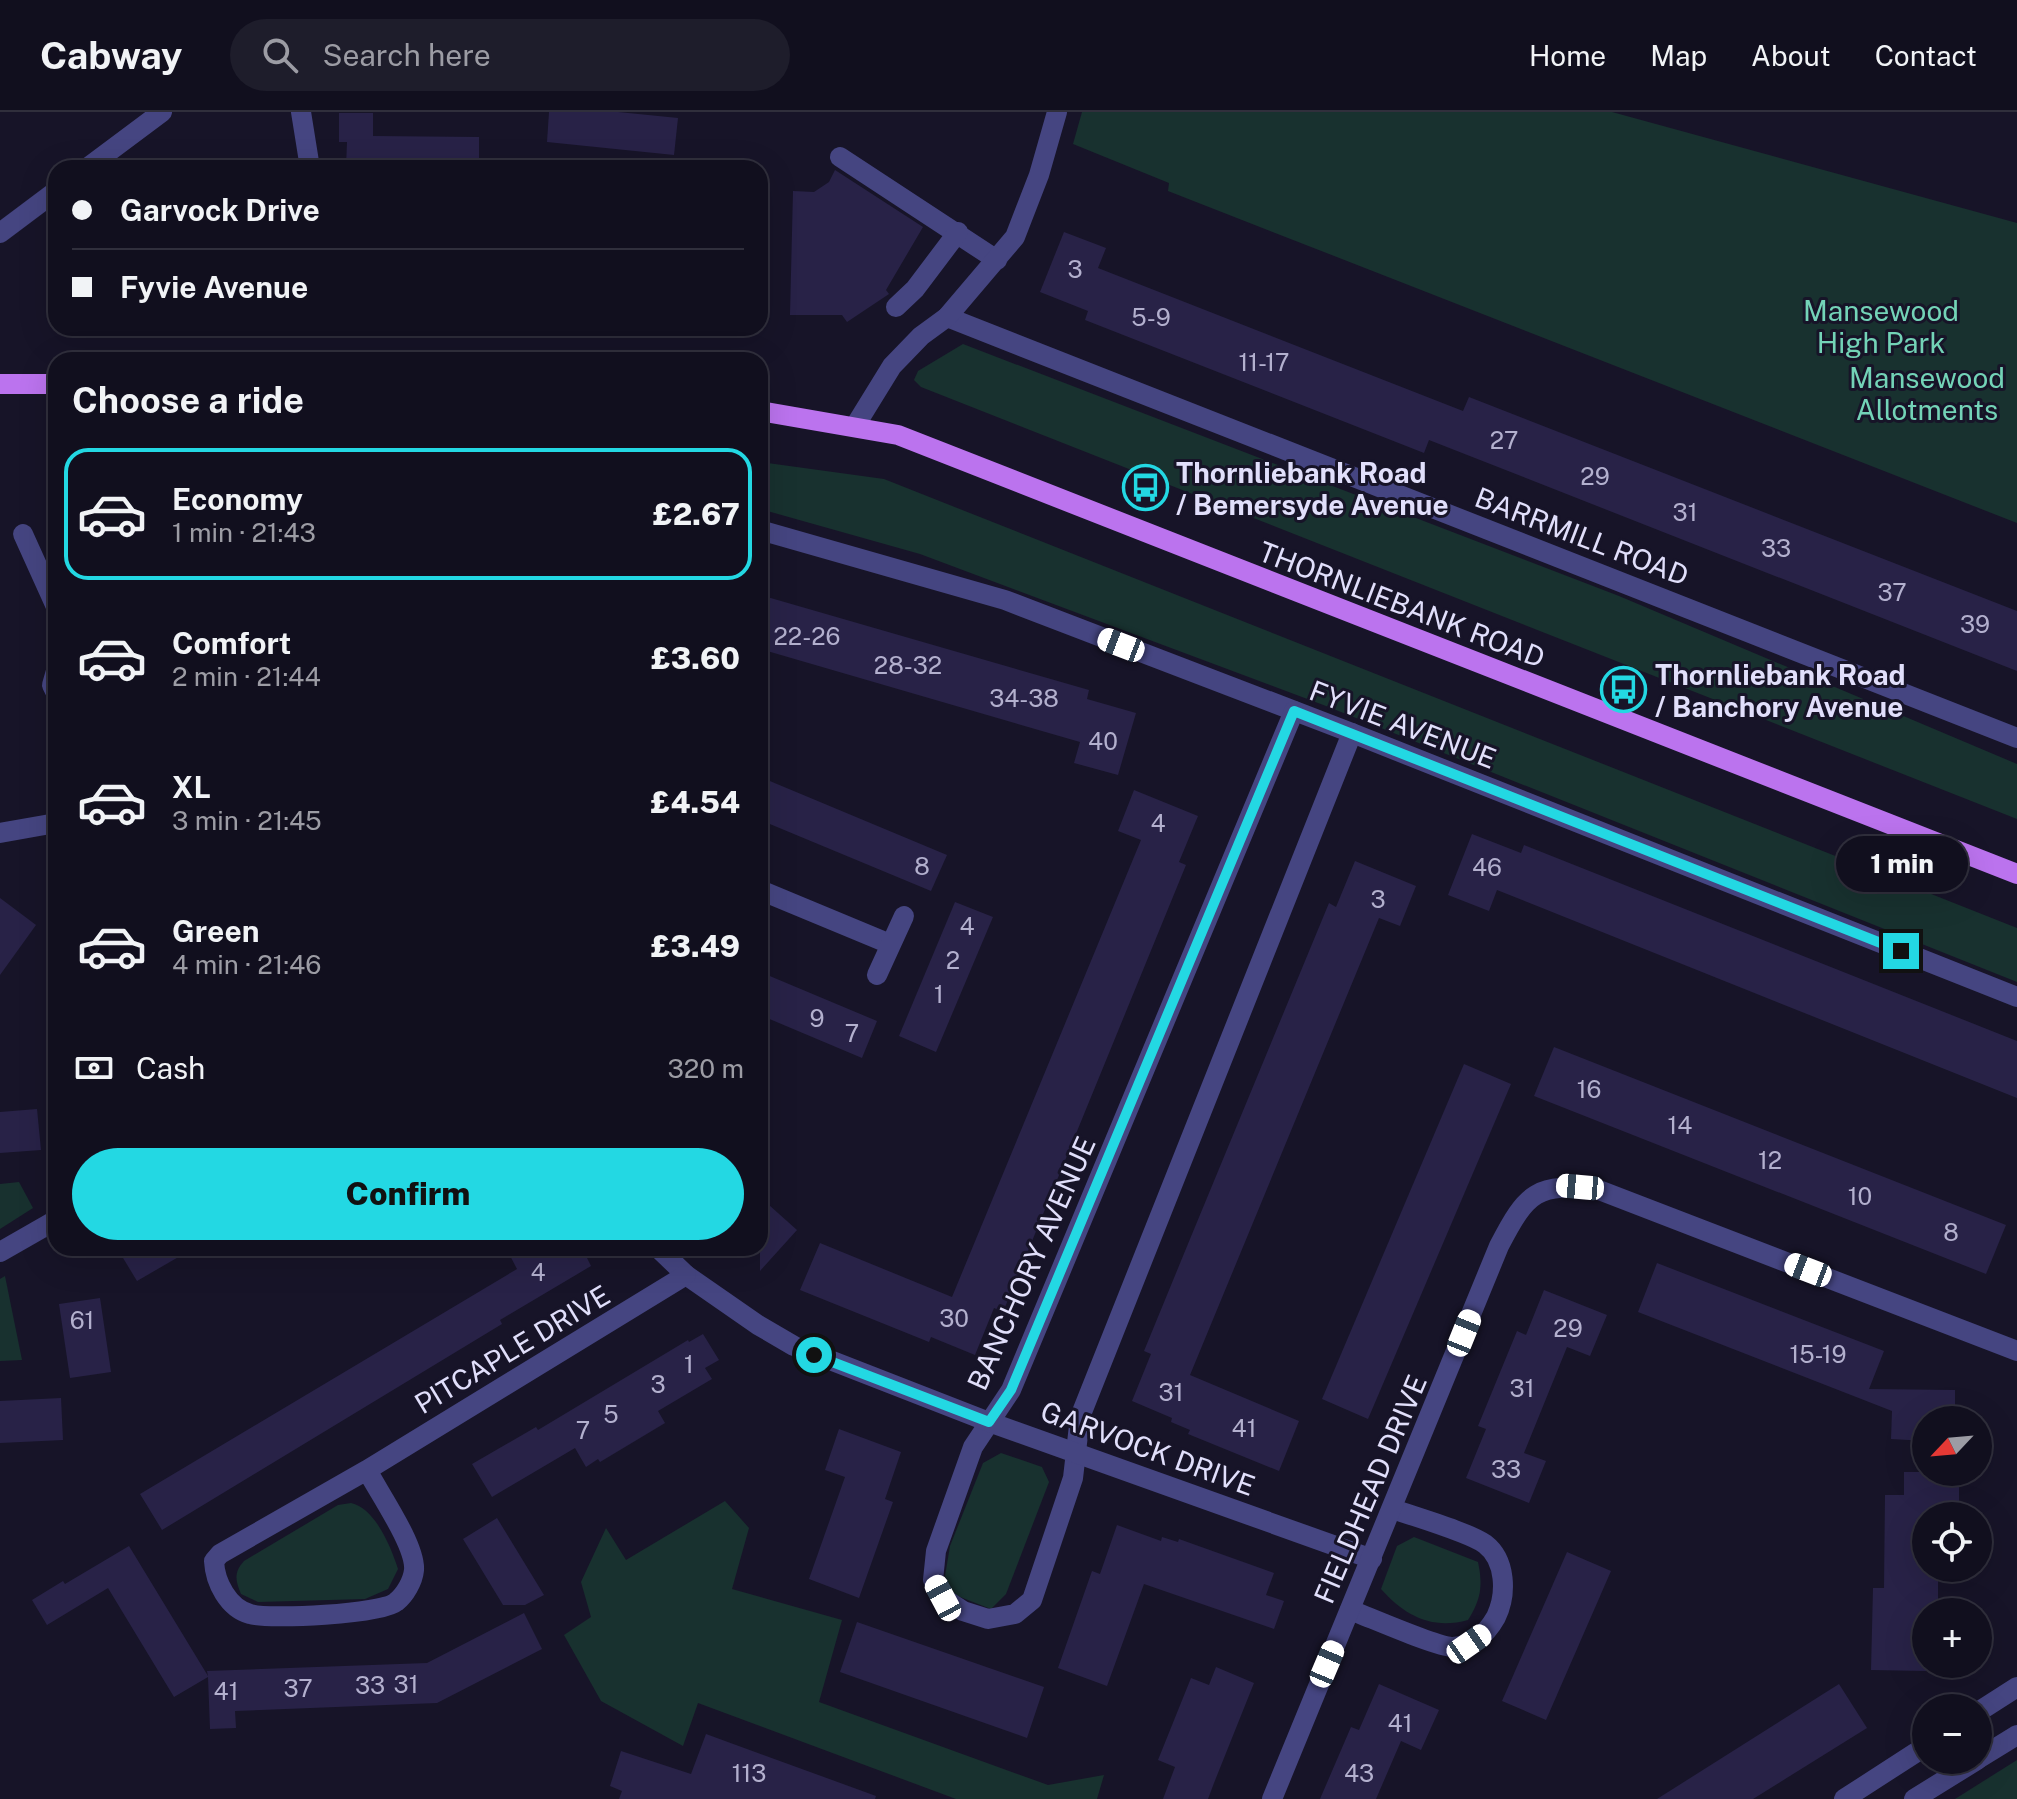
<!DOCTYPE html>
<meta charset="utf-8">
<style>
:root{--surface:#110f1e;--page:#1e1d2b;--text:#f1f3f6;--muted:#9c9ca4;--line:#302f3c;--accent:#23d8e3}
body{margin:0;font-family:"Public Sans",sans-serif;background:var(--page);color:var(--text);height:100vh;display:flex;flex-direction:column;font-size:30px;white-space:nowrap}
*{box-sizing:border-box;margin:0}
p{font-size:26px;color:var(--muted)}
.icon{flex:none;width:44px;height:44px;fill:none;stroke:currentColor;stroke-width:2;stroke-linecap:round;stroke-linejoin:round}
.map{position:relative;flex:1;overflow:hidden}
.drawer{position:absolute;left:48px;top:240px;width:720px;height:904px;display:flex;flex-direction:column;background:var(--surface);border-radius:24px;box-shadow:0 8px 32px #0002,0 0 0 2px var(--line)}
.drawer>*{flex:none}
.top-card{position:absolute;left:48px;top:48px;width:720px;height:176px;border-radius:24px;box-shadow:0 8px 32px #0002,0 0 0 2px var(--line);display:grid;align-content:center;height:176px;padding:0 24px;background:var(--surface)}
.needle{width:52px;rotate:244deg}
.fabs{position:absolute;left:1912px;top:1294px;display:grid;gap:16px}
.fabs a{display:grid;place-items:center;width:80px;height:80px;border-radius:50%;background:var(--surface);box-shadow:0 8px 32px #0002,0 0 0 2px var(--line);font-size:40px}
.end{position:absolute;width:36px;height:36px;margin:-18px;border:10px solid #23d8e3;background:#111;box-shadow:0 0 0 4px #111}
.from{border-radius:50%}
.bubble{position:absolute;height:56px;border-radius:28px;background:var(--surface);box-shadow:0 8px 32px #0002,0 0 0 2px var(--line);font-size:26px;font-weight:800;line-height:56px;text-align:center}
.car{position:absolute;width:24px;height:48px;margin:-24px -12px;border-radius:10px;box-shadow:0 0 6px 2px #0007;background:linear-gradient(#fff 24%,#345 0 40%,#fff 0 76%,#345 0 86%,#fff 0)}
.top-card b{display:flex;align-items:center;gap:28px;height:76px;font-size:30px}
.top-card b+b{border-top:2px solid var(--line)}
.top-card i{width:20px;height:20px;background:var(--text)}
ul{padding:0;list-style:none}
li{display:flex;align-items:center;gap:24px;height:132px;margin:0 16px 12px;padding:0 8px;border:4px solid transparent;border-radius:24px}
li div{flex:1}
li b{display:block;font-size:30px}
li em{font-style:normal;font-weight:800}
li.on{border-color:var(--accent)}
li>.icon{width:72px;height:72px;stroke-width:1.5}
h2{padding:0 24px;font-size:36px;line-height:96px}
.pay{display:flex;align-items:center;gap:20px;height:88px;padding:0 24px;font-size:30px}
.pay p{margin-inline-start:auto}
.action{display:flex;gap:16px;margin-top:auto;padding:16px 24px}
.action a{flex:1;height:92px;border-radius:48px;background:var(--accent);color:#111;font-size:32px;font-weight:800;line-height:92px;text-align:center}
header{display:flex;align-items:center;gap:48px;box-sizing:border-box;height:112px;padding:0 40px;background:var(--surface);border-bottom:2px solid var(--line)}
header strong{font-size:38px}
nav{display:flex;gap:44px;margin-inline-start:auto;font-size:28px}
.search{width:560px;height:72px;background:var(--page);display:flex;align-items:center;gap:20px;box-sizing:border-box;padding:0 28px;border-radius:44px;color:var(--muted);font-size:30px}
.map>svg:first-child{display:block}
.green{fill:#18312f}
.building{fill:#282247}
.lines{fill:none;stroke-linecap:round;stroke-linejoin:round}
.minor{stroke:#454581;stroke-width:20}
.major{stroke:#bb73ee;stroke-width:20}
.route{stroke:#23d8e3;stroke-width:10}
.labels{text-anchor:middle;dominant-baseline:central;stroke-width:6;stroke-linejoin:round;paint-order:stroke}
.number-label{font-size:24px;fill:#b3b0ce}
.park-label{font-size:28px;fill:#73d3b7;stroke:#171428}
.poi-label{font-size:28px;font-weight:bold;fill:#e1dffb;stroke:#171428;text-anchor:start}
.street-label{font-size:28px;fill:#e1dffb;stroke:#171428}
</style>
<header>
<strong>Cabway</strong>
<div class="search"><svg class="icon" aria-label="search" viewBox="0 0 24 24"><circle cx="10" cy="10" r="6"/><path d="M15 15l6 6"/></svg>Search here</div>
<nav><a>Home</a><a>Map</a><a>About</a><a>Contact</a></nav>
</header>
<div class="map">
<svg width="2017" height="1687" viewBox="0 0 2017 1687">
<rect width="100%" height="100%" fill="#171428"/>
<g class="green">
<path d="M 1082,0 L 1612,0 L 2017,111 L 2017,411 L 1168,79 L 1169,71 L 1073,32 Z"/>
<path d="M 963,232 L 1619,484 L 2017,652 L 2017,707 L 921,275 L 914,268 L 918,259 Z"/>
<path d="M 760,350 L 884,367 L 2017,816 L 2017,870 L 1326,594 L 920,442 L 760,397 Z"/>
<path d="M 19,1070 L 33,1096 L 0,1117 L 0,1072 Z"/>
<path d="M 5,1164 L 22,1248 L 0,1249 L 0,1167 Z"/>
<path d="M 1001,1341 L 1042,1355 L 1049,1370 L 1006,1482 L 991,1497 L 955,1483 L 945,1464 L 950,1434 L 983,1351 Z"/>
<path d="M 725,1389 L 749,1416 L 732,1477 L 842,1508 L 819,1590 L 1048,1673 L 1104,1663 L 1097,1687 L 956,1687 L 698,1591 L 683,1634 L 601,1589 L 564,1523 L 591,1505 L 581,1470 L 606,1416 L 626,1448 Z"/>
<path d="M 351,1391 C 375,1396 391,1435 398,1457 L 388,1477 L 365,1487 L 258,1490 L 241,1482 C 235,1468 234,1460 244,1449 L 338,1393 Z"/>
<path d="M 1414,1425 L 1478,1450 C 1483,1474 1481,1487 1468,1508 C 1432,1518 1405,1504 1381,1477 L 1397,1434 Z"/>
<path d="M 2017,1648 L 2017,1687 L 1955,1687 Z"/>
</g>
<g class="building">
<path d="M 549,0 L 618,0 L 678,6 L 674,43 L 547,30 Z"/>
<path d="M 339,1 L 373,1 L 373,24 L 479,25 L 479,56 L 346,56 L 347,30 L 339,30 Z"/>
<path d="M 835,58 L 923,115 L 886,178 L 889,182 L 847,210 L 842,203 L 790,203 L 793,79 L 814,80 L 829,70 Z"/>
<path d="M 1064,120 L 1106,136 L 1098,156 L 1463,299 L 1469,285 L 2017,499 L 2017,559 L 1429,328 L 1424,341 L 1085,208 L 1088,199 L 1040,180 Z"/>
<path d="M 760,483 L 1089,578 L 1087,587 L 1136,601 L 1118,663 L 1074,651 L 1080,630 L 760,537 Z"/>
<path d="M 760,665 L 947,743 L 931,779 L 760,708 Z"/>
<path d="M 1134,678 L 1198,704 L 1179,750 L 1186,753 L 1003,1200 L 994,1196 L 975,1243 L 931,1225 L 929,1230 L 800,1178 L 820,1131 L 952,1185 L 1141,728 L 1118,719 Z"/>
<path d="M 1472,722 L 1521,741 L 1524,733 L 2017,929 L 2017,986 L 1497,778 L 1489,799 L 1448,783 Z"/>
<path d="M 1355,749 L 1416,774 L 1400,814 L 1379,806 L 1190,1263 L 1299,1309 L 1279,1359 L 1188,1322 L 1190,1318 L 1171,1310 L 1172,1306 L 1132,1289 L 1151,1242 L 1144,1239 L 1190,1127 L 1329,791 L 1336,795 Z"/>
<path d="M 0,786 L 36,813 L 0,863 Z"/>
<path d="M 955,790 L 993,805 L 936,940 L 899,924 Z"/>
<path d="M 760,860 L 877,909 L 862,946 L 760,903 Z"/>
<path d="M 1554,935 L 2006,1113 L 1986,1162 L 1534,984 Z"/>
<path d="M 1464,952 L 1511,972 L 1368,1307 L 1322,1287 Z"/>
<path d="M 37,997 L 41,1038 L 0,1041 L 0,1000 Z"/>
<path d="M 760,1085 L 797,1118 L 760,1159 Z"/>
<path d="M 117,1136 L 194,1136 L 137,1169 Z"/>
<path d="M 506,1136 L 582,1136 L 591,1154 L 500,1208 L 502,1212 L 162,1418 L 140,1382 L 517,1157 Z"/>
<path d="M 1657,1151 L 1884,1239 L 1869,1277 L 1955,1278 L 1955,1308 L 1926,1308 L 1926,1329 L 1891,1327 L 1892,1299 L 1638,1200 Z"/>
<path d="M 1544,1178 L 1607,1203 L 1590,1244 L 1567,1235 L 1524,1341 L 1546,1349 L 1529,1391 L 1466,1366 L 1486,1317 L 1478,1314 L 1517,1219 L 1526,1223 Z"/>
<path d="M 100,1186 L 111,1260 L 70,1266 L 59,1192 Z"/>
<path d="M 703,1222 L 719,1248 L 705,1256 L 712,1267 L 658,1299 L 665,1311 L 600,1350 L 598,1347 L 586,1355 L 575,1336 L 492,1385 L 472,1352 L 536,1315 L 538,1318 L 688,1228 L 689,1230 Z"/>
<path d="M 61,1286 L 63,1328 L 0,1331 L 0,1289 Z"/>
<path d="M 839,1317 L 901,1340 L 885,1387 L 893,1390 L 859,1486 L 809,1467 L 845,1365 L 825,1358 Z"/>
<path d="M 1904,1360 L 1959,1360 L 1959,1404 L 1926,1404 L 1926,1456 L 1938,1456 L 1938,1500 L 1926,1500 L 1926,1559 L 1871,1558 L 1873,1476 L 1884,1476 L 1885,1383 L 1904,1383 Z"/>
<path d="M 497,1406 L 544,1483 L 525,1493 L 503,1493 L 463,1427 Z"/>
<path d="M 1117,1413 L 1161,1429 L 1162,1425 L 1178,1430 L 1179,1427 L 1274,1461 L 1266,1483 L 1284,1489 L 1274,1517 L 1144,1472 L 1107,1574 L 1058,1556 L 1092,1459 L 1100,1462 Z"/>
<path d="M 129,1434 L 208,1564 L 207,1559 L 427,1551 L 524,1501 L 542,1537 L 437,1591 L 235,1599 L 236,1616 L 210,1617 L 208,1565 L 174,1585 L 108,1476 L 47,1513 L 32,1488 L 63,1469 L 65,1472 Z"/>
<path d="M 1567,1440 L 1611,1459 L 1546,1608 L 1502,1589 Z"/>
<path d="M 857,1510 L 1044,1575 L 1027,1626 L 840,1560 Z"/>
<path d="M 1216,1555 L 1254,1571 L 1214,1671 L 1208,1687 L 1163,1687 L 1175,1655 L 1158,1648 L 1191,1566 L 1209,1573 Z"/>
<path d="M 1379,1572 L 1439,1598 L 1421,1638 L 1401,1629 L 1376,1687 L 1320,1687 L 1351,1615 L 1359,1618 Z"/>
<path d="M 1839,1572 L 1867,1616 L 1753,1687 L 1657,1687 Z"/>
<path d="M 706,1622 L 876,1684 L 875,1687 L 619,1687 L 622,1679 L 610,1674 L 621,1639 L 691,1662 Z"/>
</g>
<g class="lines">
<g class="minor">
<path d="M 301,0 L 310,56"/>
<path d="M 840,45 L 997,148"/>
<path d="M 87,56 L 162,0"/>
<path d="M 0,121 L 56,79"/>
<path d="M 896,195 L 915,177 L 958,120"/>
<path d="M 947,205 L 2017,626"/>
<path d="M 855,314 L 892,254 L 921,224 L 947,205 L 1015,125 L 1039,63 L 1057,0"/>
<path d="M 760,418 L 1005,488 L 1352,621 L 2017,885"/>
<path d="M 23,422 L 56,495"/>
<path d="M 56,559 L 52,573 L 56,581"/>
<path d="M 1294,599 L 1011,1278 L 973,1335 L 936,1439 L 933,1468 L 943,1486 L 963,1499 L 988,1507 L 1015,1502 L 1032,1488 L 1073,1366 L 1080,1305 L 1352,621"/>
<path d="M 0,721 L 56,711"/>
<path d="M 760,778 L 890,832"/>
<path d="M 877,863 L 904,804"/>
<path d="M 658,1136 L 686,1163 L 758,1213 L 794,1234 L 989,1310 L 1372,1447"/>
<path d="M 0,1140 L 56,1108"/>
<path d="M 367,1358 L 220,1442 L 214,1449 C 215,1470 228,1496 250,1502 C 269,1508 382,1502 396,1490 C 405,1483 413,1469 414,1458 C 416,1434 379,1381 367,1358 L 686,1163"/>
<path d="M 1350,1498 C 1369,1505 1439,1536 1453,1535 C 1473,1534 1487,1521 1496,1505 C 1507,1482 1506,1448 1485,1432 C 1468,1420 1415,1405 1393,1397"/>
<path d="M 1978,1600 L 2017,1575"/>
<path d="M 1978,1647 L 2017,1623"/>
<path d="M 1272,1687 L 1499,1134 C 1527,1080 1537,1070 1599,1078 L 2017,1239"/>
<path d="M 1844,1687 L 1926,1634"/>
<path d="M 1914,1687 L 1977,1648"/>
</g>
<g class="major">
<path d="M 0,272 L 56,272"/>
<path d="M 760,299 L 898,323 L 2017,762"/>
</g>
</g>
<g class="lines">
<path class="route" d="M 814,1243 L 989,1310 L 1011,1278 L 1294,599 L 1901,839"/>
</g>
<defs>
<symbol id="bus-ring" viewBox="-11 -11 22 22"><circle r="9.5" fill="#171428" stroke="#23d8e3" stroke-width="1.5"/><path d="M-5-6H5V4H4V6H2V4H-2V6H-4V4H-5ZM-3.5-4V0h7V-4ZM-3.5 1.2v1.5H-2V1.2ZM2 1.2v1.5H3.5V1.2Z" fill="#23d8e3"/></symbol>
</defs>
<g fill-rule="evenodd">
<use href="#bus-ring" x="1120" y="350" width="51" height="51"/>
<use href="#bus-ring" x="1598" y="552" width="51" height="51"/>
</g>
<g class="labels">
<g class="number-label">
<text x="1075" y="157">3</text>
<text x="1151" y="205">5-9</text>
<text x="1264" y="250">11-17</text>
<text x="1504" y="328">27</text>
<text x="1595" y="364">29</text>
<text x="1685" y="400">31</text>
<text x="1776" y="436">33</text>
<text x="1892" y="480">37</text>
<text x="1975" y="512">39</text>
<text x="807" y="524">22-26</text>
<text x="908" y="553">28-32</text>
<text x="1024" y="586">34-38</text>
<text x="1103" y="629">40</text>
<text x="1158" y="711">4</text>
<text x="922" y="754">8</text>
<text x="1487" y="755">46</text>
<text x="1378" y="787">3</text>
<text x="967" y="814">4</text>
<text x="953" y="848">2</text>
<text x="939" y="882">1</text>
<text x="817" y="906">9</text>
<text x="852" y="921">7</text>
<text x="1589" y="977">16</text>
<text x="1680" y="1013">14</text>
<text x="1770" y="1048">12</text>
<text x="1860" y="1084">10</text>
<text x="1951" y="1120">8</text>
<text x="538" y="1160">4</text>
<text x="954" y="1206">30</text>
<text x="82" y="1208">61</text>
<text x="1568" y="1216">29</text>
<text x="1818" y="1242">15-19</text>
<text x="689" y="1252">1</text>
<text x="658" y="1272">3</text>
<text x="1522" y="1276">31</text>
<text x="1171" y="1280">31</text>
<text x="611" y="1302">5</text>
<text x="1244" y="1316">41</text>
<text x="583" y="1318">7</text>
<text x="1506" y="1357">33</text>
<text x="406" y="1572">31</text>
<text x="370" y="1573">33</text>
<text x="298" y="1576">37</text>
<text x="226" y="1579">41</text>
<text x="1400" y="1611">41</text>
<text x="749" y="1661">113</text>
<text x="1359" y="1661">43</text>
</g>
<g class="park-label">
<text x="1881" y="198">Mansewood<tspan x="1881" dy="32">High Park</tspan></text>
<text x="1927" y="265">Mansewood<tspan x="1927" dy="32">Allotments</tspan></text>
</g>
<g class="poi-label">
<text x="1176" y="360">Thornliebank Road<tspan x="1176" dy="32">/ Bemersyde Avenue</tspan></text>
<text x="1655" y="562">Thornliebank Road<tspan x="1655" dy="32">/ Banchory Avenue</tspan></text>
</g>
<g class="street-label">
<text transform="translate(1582 424) rotate(21)">BARRMILL ROAD</text>
<text transform="translate(1402 492) rotate(21)">THORNLIEBANK ROAD</text>
<text transform="translate(1403 612) rotate(21)">FYVIE AVENUE</text>
<text transform="translate(1031 1151) rotate(-66)">BANCHORY AVENUE</text>
<text transform="translate(512 1237) rotate(-31)">PITCAPLE DRIVE</text>
<text transform="translate(1148 1336) rotate(20)">GARVOCK DRIVE</text>
<text transform="translate(1370 1377) rotate(-67)">FIELDHEAD DRIVE</text>
</g>
</g>
</svg>
<div class="fabs">
<a><svg class="needle" viewBox="-14 -14 28 28"><path d="M0-13l5 13h-10z" fill="#e53935"/><path d="M0 13l5-13h-10z" fill="#9c9ca4"/></svg></a>
<a><svg class="icon" aria-label="locate" viewBox="0 0 24 24"><circle cx="12" cy="12" r="6"/><path d="M12 2v4M12 18v4M2 12h4M18 12h4"/></svg></a>
<a>+</a>
<a>−</a>
</div>
<i class="end from" style="left:814px;top:1243px"></i>
<i class="end" style="left:1901px;top:839px"></i>
<div class="bubble" style="left:1836px;top:724px;width:132px">1 min</div>
<i class="car" style="left:1121px;top:533px;rotate:291deg"></i>
<i class="car" style="left:1580px;top:1075px;rotate:275deg"></i>
<i class="car" style="left:1808px;top:1158px;rotate:291deg"></i>
<i class="car" style="left:1464px;top:1221px;rotate:22deg"></i>
<i class="car" style="left:943px;top:1486px;rotate:332deg"></i>
<i class="car" style="left:1469px;top:1532px;rotate:55deg"></i>
<i class="car" style="left:1327px;top:1552px;rotate:23deg"></i>
<div class="top-card">
<b><i class="from"></i>Garvock Drive</b>
<b><i></i>Fyvie Avenue</b>
</div>
<section class="drawer">
<h2>Choose a ride</h2>
<ul>
<li class="on"><svg class="icon" aria-label="car" viewBox="0 0 24 24"><path d="M5 17H2v-5l4-1 3-4h7l3 4 3 1v5h-3M9 17h6M6 11h13"/><circle cx="7" cy="17" r="2"/><circle cx="17" cy="17" r="2"/></svg><div><b>Economy</b><p>1 min · 21:43</p></div><em>£2.67</em></li>
<li><svg class="icon" aria-label="car" viewBox="0 0 24 24"><path d="M5 17H2v-5l4-1 3-4h7l3 4 3 1v5h-3M9 17h6M6 11h13"/><circle cx="7" cy="17" r="2"/><circle cx="17" cy="17" r="2"/></svg><div><b>Comfort</b><p>2 min · 21:44</p></div><em>£3.60</em></li>
<li><svg class="icon" aria-label="car" viewBox="0 0 24 24"><path d="M5 17H2v-5l4-1 3-4h7l3 4 3 1v5h-3M9 17h6M6 11h13"/><circle cx="7" cy="17" r="2"/><circle cx="17" cy="17" r="2"/></svg><div><b>XL</b><p>3 min · 21:45</p></div><em>£4.54</em></li>
<li><svg class="icon" aria-label="car" viewBox="0 0 24 24"><path d="M5 17H2v-5l4-1 3-4h7l3 4 3 1v5h-3M9 17h6M6 11h13"/><circle cx="7" cy="17" r="2"/><circle cx="17" cy="17" r="2"/></svg><div><b>Green</b><p>4 min · 21:46</p></div><em>£3.49</em></li>
</ul>
<div class="pay"><svg class="icon" aria-label="cash" viewBox="0 0 24 24"><path d="M3 7h18v10H3z"/><circle cx="12" cy="12" r="2"/></svg>Cash<p>320 m</p></div>
<div class="action"><a>Confirm</a></div>
</section>
</div>
